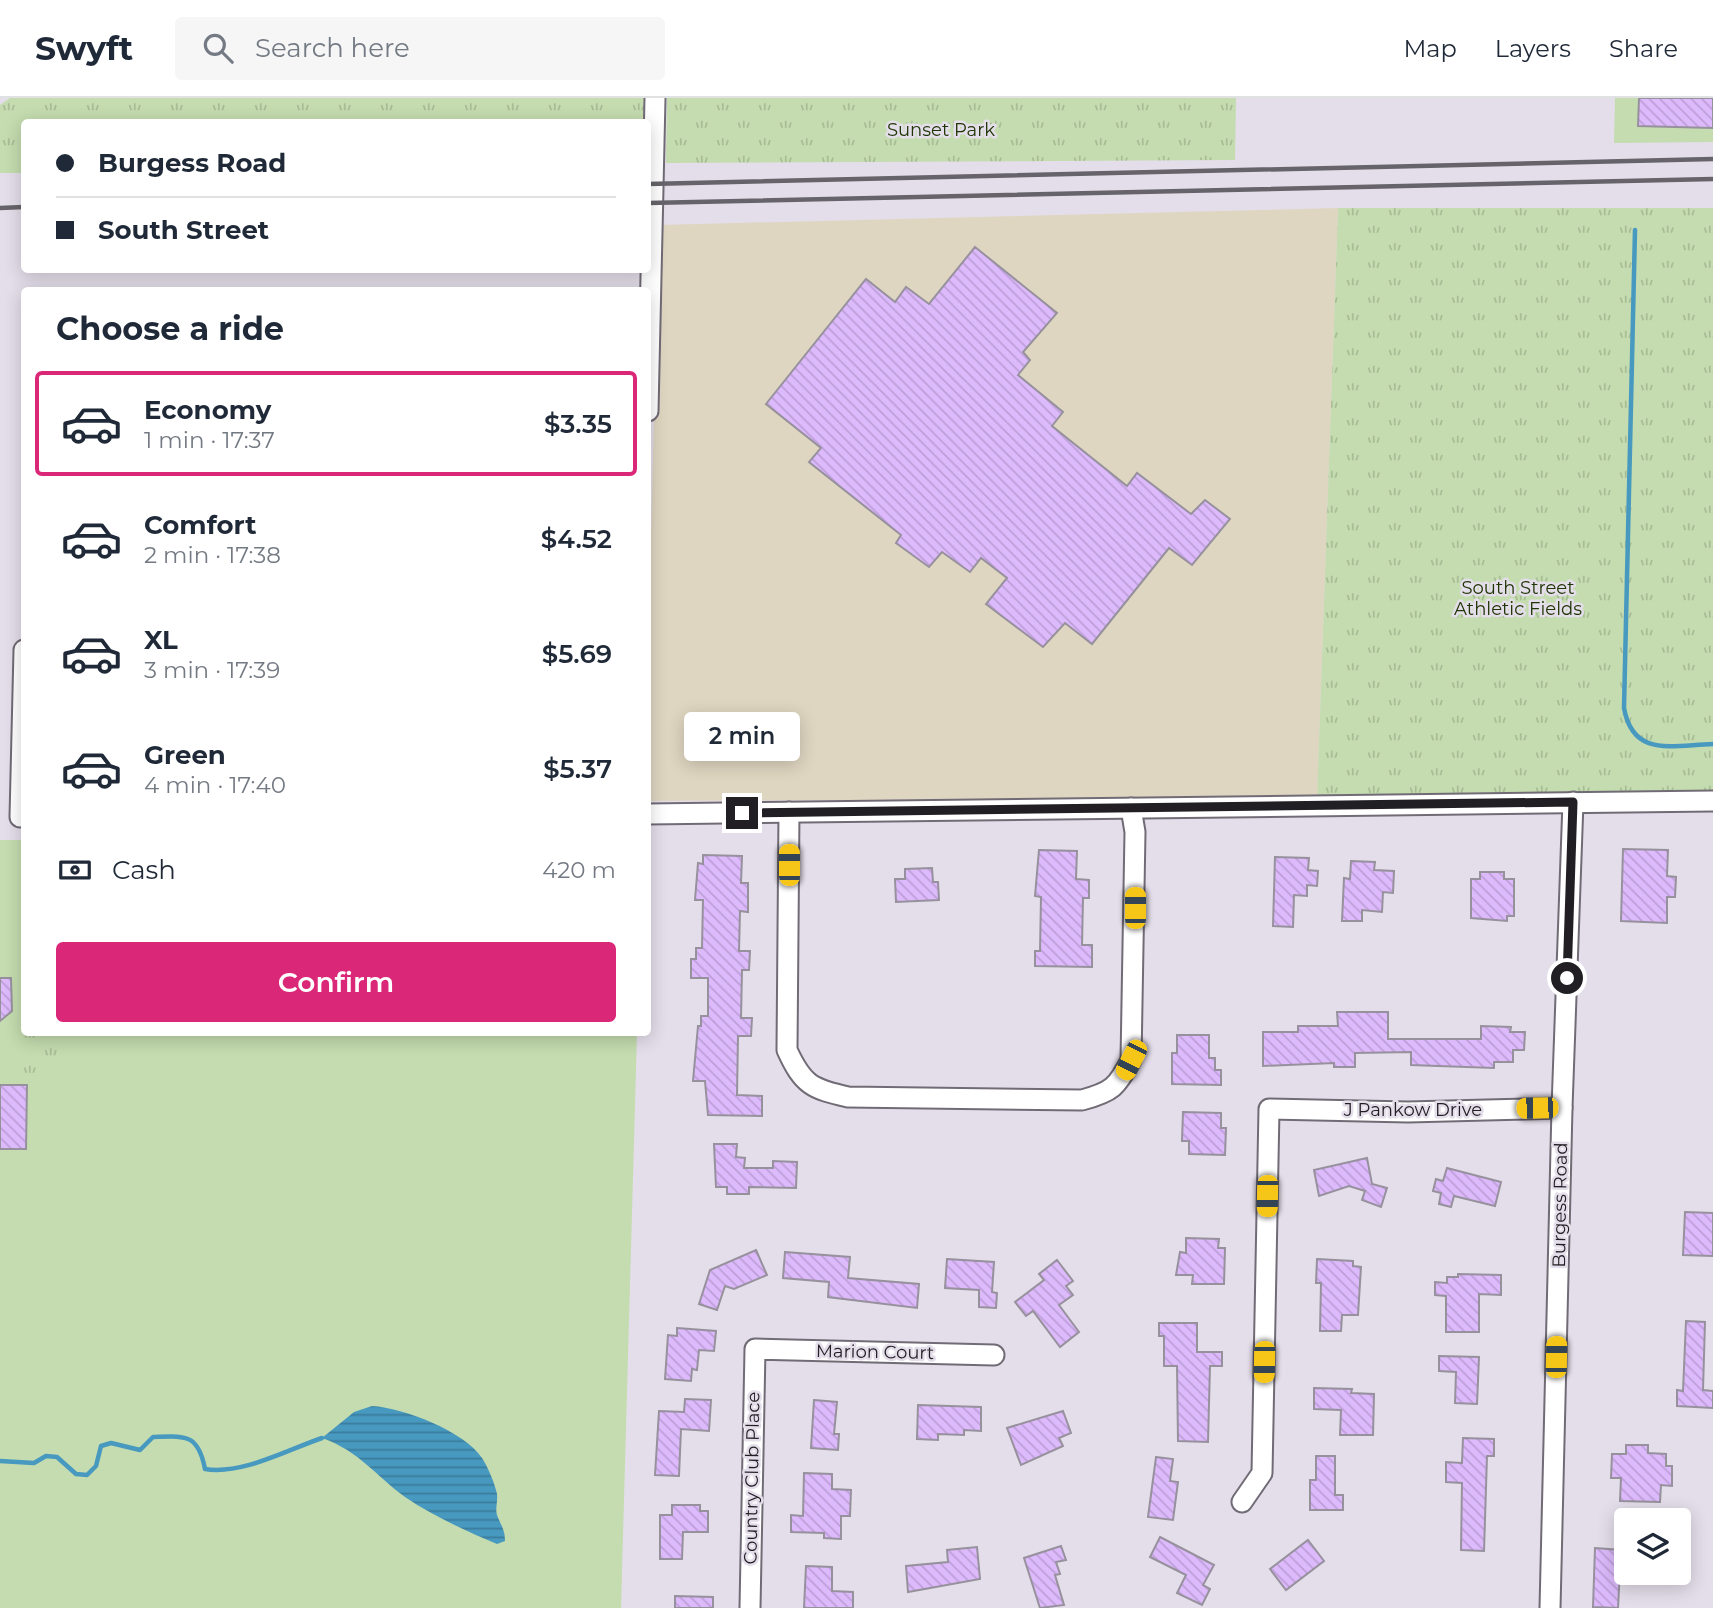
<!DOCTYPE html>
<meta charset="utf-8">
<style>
:root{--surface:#fff;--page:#f6f6f7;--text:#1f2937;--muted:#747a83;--line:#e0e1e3;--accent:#db2777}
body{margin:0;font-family:Montserrat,sans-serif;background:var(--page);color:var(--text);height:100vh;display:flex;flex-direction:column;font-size:26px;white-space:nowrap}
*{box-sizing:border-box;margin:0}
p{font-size:23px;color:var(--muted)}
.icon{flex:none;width:38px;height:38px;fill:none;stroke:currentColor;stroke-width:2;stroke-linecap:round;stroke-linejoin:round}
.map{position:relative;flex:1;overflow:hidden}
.details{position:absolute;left:21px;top:189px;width:630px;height:749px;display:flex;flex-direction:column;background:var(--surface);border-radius:7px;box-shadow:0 4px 18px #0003}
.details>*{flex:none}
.guide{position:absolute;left:21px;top:21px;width:630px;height:154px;border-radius:7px;box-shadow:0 4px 18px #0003;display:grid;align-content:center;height:154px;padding:0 35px;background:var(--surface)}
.tools{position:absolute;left:1614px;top:1410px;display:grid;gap:14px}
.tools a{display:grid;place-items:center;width:77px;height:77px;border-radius:7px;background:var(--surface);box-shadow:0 4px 18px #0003;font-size:35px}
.end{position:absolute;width:32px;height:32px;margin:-16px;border:9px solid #211f23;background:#fff;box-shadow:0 0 0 4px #fff}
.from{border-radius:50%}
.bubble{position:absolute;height:49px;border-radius:7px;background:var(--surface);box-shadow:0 4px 18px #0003;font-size:23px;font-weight:600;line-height:49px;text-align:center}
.car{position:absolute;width:21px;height:42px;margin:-21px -10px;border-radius:9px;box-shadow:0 0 5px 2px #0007;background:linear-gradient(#f5c518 24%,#345 0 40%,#f5c518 0 76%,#345 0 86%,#f5c518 0)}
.guide b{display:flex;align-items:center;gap:24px;height:66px;font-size:26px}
.guide b+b{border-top:2px solid var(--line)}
.guide i{width:18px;height:18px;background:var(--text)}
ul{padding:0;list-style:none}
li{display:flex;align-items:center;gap:21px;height:105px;margin:0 14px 10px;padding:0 21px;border:4px solid transparent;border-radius:7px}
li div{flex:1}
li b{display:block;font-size:26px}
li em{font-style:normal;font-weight:600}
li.active{border-color:var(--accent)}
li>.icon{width:63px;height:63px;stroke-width:1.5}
h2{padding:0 35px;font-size:32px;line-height:84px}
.pay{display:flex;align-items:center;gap:18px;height:77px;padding:0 35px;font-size:26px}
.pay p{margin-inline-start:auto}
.cta{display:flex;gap:14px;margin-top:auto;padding:14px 35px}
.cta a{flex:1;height:80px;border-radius:7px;background:var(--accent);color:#fff;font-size:28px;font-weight:600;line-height:80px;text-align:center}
header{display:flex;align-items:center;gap:42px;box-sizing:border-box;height:98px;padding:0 35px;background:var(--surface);border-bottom:2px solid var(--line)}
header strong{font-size:33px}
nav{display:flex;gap:38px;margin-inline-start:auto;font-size:24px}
.search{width:490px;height:63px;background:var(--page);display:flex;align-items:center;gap:18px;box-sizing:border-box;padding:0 24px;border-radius:7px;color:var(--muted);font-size:26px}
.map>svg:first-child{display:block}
.industrial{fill:#dfd6c1}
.green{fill:#c4dcaf}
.park{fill:url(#park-tufts)}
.water{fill:url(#water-rules)}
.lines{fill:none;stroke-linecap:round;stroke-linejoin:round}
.stream{stroke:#4799c0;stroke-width:4.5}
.building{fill:url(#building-back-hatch);stroke:#97919d;stroke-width:2}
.minor-casing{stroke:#716b76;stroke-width:23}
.minor{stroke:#fff;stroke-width:19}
.rail{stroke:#66636a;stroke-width:4.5}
.route{stroke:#211f23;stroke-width:9}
.labels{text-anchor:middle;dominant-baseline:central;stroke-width:5;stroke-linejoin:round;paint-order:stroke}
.park-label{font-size:18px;fill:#203504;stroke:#e4deea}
.street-label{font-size:18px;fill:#211f23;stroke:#e4deea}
</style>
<header>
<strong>Swyft</strong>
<div class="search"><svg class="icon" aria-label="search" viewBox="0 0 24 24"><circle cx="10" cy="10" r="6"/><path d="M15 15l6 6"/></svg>Search here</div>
<nav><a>Map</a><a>Layers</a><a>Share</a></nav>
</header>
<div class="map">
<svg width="1713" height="1510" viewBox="0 0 1713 1510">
<defs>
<pattern id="park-tufts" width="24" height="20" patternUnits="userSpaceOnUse" patternTransform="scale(1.75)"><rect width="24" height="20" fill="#c4dcaf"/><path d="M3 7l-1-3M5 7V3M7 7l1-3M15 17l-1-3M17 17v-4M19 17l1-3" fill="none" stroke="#a8bc96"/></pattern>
<pattern id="water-rules" width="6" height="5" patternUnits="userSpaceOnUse" patternTransform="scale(1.75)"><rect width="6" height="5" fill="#4799c0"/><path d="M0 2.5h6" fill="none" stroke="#3b7c9c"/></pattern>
<pattern id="building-back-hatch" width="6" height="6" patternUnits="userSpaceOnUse" patternTransform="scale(1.75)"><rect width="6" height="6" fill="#ddbafc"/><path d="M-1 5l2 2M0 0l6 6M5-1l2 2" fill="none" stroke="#bd9fd8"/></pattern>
</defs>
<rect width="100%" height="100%" fill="#e4deea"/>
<path class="industrial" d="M 1338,110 L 1317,700 L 648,703 L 648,555 L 659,127 Z"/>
<g class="green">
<path d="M 1615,0 L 1713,0 L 1713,44 L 1614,45 Z"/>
<path d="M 0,742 L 24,742 L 24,934 L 637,935 L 621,1510 L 0,1510 Z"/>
</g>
<g class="park">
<path d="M 10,0 L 647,0 L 647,24 L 24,24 L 24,75 L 0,75 L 0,7 Z"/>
<path d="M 667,0 L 1236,0 L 1235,62 L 666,65 Z"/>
<path d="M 1338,110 L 1713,110 L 1713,693 L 1317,700 Z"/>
<path d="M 22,798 L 24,798 L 24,934 L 66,935 L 66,977 L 22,977 Z"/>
</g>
<path class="water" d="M 372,1308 C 404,1310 464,1333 482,1360 C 488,1369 495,1386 497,1396 C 498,1403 495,1411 497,1417 C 501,1428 505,1431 505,1443 L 497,1446 C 466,1433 433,1418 405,1399 C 375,1377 359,1353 322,1340 L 354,1314 Z"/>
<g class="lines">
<g class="stream">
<path d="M 1635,132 L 1624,610 C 1633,660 1672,647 1713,646"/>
<path d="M 0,1363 L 34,1365 L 46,1358 L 57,1359 L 76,1376 L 87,1377 L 96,1368 L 101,1348 L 111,1345 L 140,1352 L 153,1339 C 185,1338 198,1335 205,1371 C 242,1377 287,1352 322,1340"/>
</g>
</g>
<g class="building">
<path d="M 1639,0 L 1713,0 L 1713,30 L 1638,28 Z"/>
<path d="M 975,149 L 1057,215 L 1023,254 L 1030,262 L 1018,277 L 1063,314 L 1052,328 L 1127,388 L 1137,375 L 1191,416 L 1205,402 L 1230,421 L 1192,467 L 1169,450 L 1092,546 L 1065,525 L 1043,549 L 986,506 L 1007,480 L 981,460 L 970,474 L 942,454 L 929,469 L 896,445 L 901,437 L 809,364 L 821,350 L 766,306 L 866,181 L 895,204 L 906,189 L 929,206 Z"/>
<path d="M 1623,751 L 1668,752 L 1667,778 L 1676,779 L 1675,799 L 1667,799 L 1667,825 L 1621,823 Z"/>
<path d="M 1039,752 L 1077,753 L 1076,781 L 1089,782 L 1089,800 L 1083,800 L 1082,847 L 1092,847 L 1092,869 L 1035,868 L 1035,853 L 1040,853 L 1041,799 L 1035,798 Z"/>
<path d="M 703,757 L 742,758 L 741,785 L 748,785 L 748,814 L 740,813 L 739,853 L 750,853 L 749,872 L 742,872 L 741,920 L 752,920 L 751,938 L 738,938 L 737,997 L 762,998 L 762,1018 L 708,1017 L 705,983 L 693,983 L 698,928 L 701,928 L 701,918 L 708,918 L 708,880 L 691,880 L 691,861 L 696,861 L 696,850 L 702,850 L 703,802 L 695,802 L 698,765 L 703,766 Z"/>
<path d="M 1275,759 L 1309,760 L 1308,772 L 1318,773 L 1317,788 L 1307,787 L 1307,798 L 1294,797 L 1293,829 L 1273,828 Z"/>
<path d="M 1351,763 L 1375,764 L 1374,772 L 1394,773 L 1393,795 L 1383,794 L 1382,814 L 1362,812 L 1362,823 L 1342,823 L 1344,780 L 1350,781 Z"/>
<path d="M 932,770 L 933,784 L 938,784 L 939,802 L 896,804 L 895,781 L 905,781 L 905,771 Z"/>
<path d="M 1480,774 L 1504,774 L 1504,781 L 1514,781 L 1514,818 L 1507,818 L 1507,823 L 1471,820 L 1471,781 L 1480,781 Z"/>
<path d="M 0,880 L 11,880 L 12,913 L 0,923 Z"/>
<path d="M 1337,914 L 1388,914 L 1388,941 L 1481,941 L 1481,928 L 1511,929 L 1510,934 L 1525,934 L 1524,952 L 1513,952 L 1513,964 L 1494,964 L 1494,970 L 1411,967 L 1411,954 L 1355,955 L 1355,969 L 1334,969 L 1334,965 L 1263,968 L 1263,934 L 1298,934 L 1298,928 L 1338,928 Z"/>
<path d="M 1177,937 L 1209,937 L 1209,960 L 1215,960 L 1215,972 L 1221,972 L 1221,987 L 1172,986 L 1172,955 L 1177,955 Z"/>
<path d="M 0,987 L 27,987 L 26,1051 L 0,1051 Z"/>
<path d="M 1183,1014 L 1221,1015 L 1221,1030 L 1226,1030 L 1225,1057 L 1189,1056 L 1189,1043 L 1182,1043 Z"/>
<path d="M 714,1046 L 737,1046 L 736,1059 L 745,1060 L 744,1070 L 773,1070 L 773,1063 L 797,1064 L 796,1090 L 749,1089 L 749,1096 L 727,1096 L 727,1089 L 716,1089 Z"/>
<path d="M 1367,1060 L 1372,1086 L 1387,1090 L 1381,1109 L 1362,1102 L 1365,1093 L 1349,1088 L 1319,1098 L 1314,1072 Z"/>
<path d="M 1447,1070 L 1501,1084 L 1495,1108 L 1454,1098 L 1451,1109 L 1439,1106 L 1441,1095 L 1433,1093 L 1436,1081 L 1443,1083 Z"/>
<path d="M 1685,1114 L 1713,1115 L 1713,1158 L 1683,1157 Z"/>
<path d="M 1186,1140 L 1219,1141 L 1218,1150 L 1225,1150 L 1224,1186 L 1192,1186 L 1193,1177 L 1176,1177 L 1180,1154 L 1186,1155 Z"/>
<path d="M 756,1152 L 767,1177 L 734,1191 L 725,1188 L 717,1212 L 699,1206 L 710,1172 Z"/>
<path d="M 785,1154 L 850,1159 L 848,1180 L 919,1186 L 917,1210 L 828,1199 L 829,1184 L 783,1180 Z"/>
<path d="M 947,1161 L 994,1164 L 992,1194 L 997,1195 L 996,1210 L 979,1209 L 979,1192 L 945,1190 Z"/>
<path d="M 1317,1161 L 1353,1163 L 1353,1168 L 1361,1169 L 1358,1217 L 1342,1217 L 1341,1233 L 1320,1233 L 1321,1185 L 1316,1185 Z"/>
<path d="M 1057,1162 L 1073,1183 L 1066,1188 L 1073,1197 L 1059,1207 L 1079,1234 L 1060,1249 L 1033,1213 L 1026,1218 L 1015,1204 L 1044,1182 L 1039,1176 Z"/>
<path d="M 1458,1176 L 1501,1177 L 1501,1197 L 1479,1196 L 1479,1234 L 1446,1234 L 1446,1198 L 1435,1197 L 1435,1184 L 1447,1185 L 1447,1179 L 1458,1179 Z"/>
<path d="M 1686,1223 L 1705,1224 L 1703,1292 L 1713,1293 L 1713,1310 L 1677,1308 L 1677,1292 L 1683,1293 Z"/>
<path d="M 1159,1225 L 1197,1225 L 1197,1254 L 1222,1254 L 1222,1268 L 1210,1268 L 1208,1344 L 1178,1343 L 1177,1268 L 1164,1268 L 1164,1238 L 1159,1238 Z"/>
<path d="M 677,1230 L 716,1233 L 714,1253 L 699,1252 L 697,1272 L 692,1271 L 691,1283 L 665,1281 L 668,1237 L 677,1238 Z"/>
<path d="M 1439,1258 L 1479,1259 L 1477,1306 L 1455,1305 L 1456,1274 L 1439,1273 Z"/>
<path d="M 1314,1290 L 1352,1291 L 1351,1295 L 1374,1296 L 1373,1337 L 1340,1337 L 1341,1312 L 1314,1311 Z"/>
<path d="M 685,1301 L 711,1302 L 709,1333 L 681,1331 L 679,1378 L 655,1377 L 659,1313 L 684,1314 Z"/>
<path d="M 814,1302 L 837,1304 L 834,1336 L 839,1336 L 838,1352 L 811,1350 Z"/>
<path d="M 918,1307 L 981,1309 L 981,1333 L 964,1332 L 964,1337 L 938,1336 L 938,1342 L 917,1341 Z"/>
<path d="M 1063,1313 L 1071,1335 L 1059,1340 L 1063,1348 L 1021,1367 L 1007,1330 Z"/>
<path d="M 1463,1340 L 1494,1341 L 1494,1358 L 1487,1358 L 1484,1453 L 1461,1452 L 1462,1385 L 1446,1384 L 1446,1364 L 1462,1365 Z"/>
<path d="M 1626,1347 L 1648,1347 L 1648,1355 L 1666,1356 L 1666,1368 L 1672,1368 L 1672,1388 L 1661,1387 L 1660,1404 L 1620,1403 L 1621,1380 L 1611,1380 L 1612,1356 L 1626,1356 Z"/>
<path d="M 1316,1358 L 1335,1358 L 1335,1397 L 1343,1397 L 1343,1412 L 1310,1412 L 1310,1382 L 1316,1382 Z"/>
<path d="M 1156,1359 L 1173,1361 L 1170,1383 L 1178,1384 L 1173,1422 L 1148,1419 Z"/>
<path d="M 804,1375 L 832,1376 L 832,1391 L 851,1392 L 850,1418 L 841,1418 L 841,1441 L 824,1440 L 824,1435 L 791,1434 L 791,1417 L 803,1418 Z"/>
<path d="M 672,1407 L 700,1407 L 700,1413 L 708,1413 L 708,1434 L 683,1434 L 682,1461 L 660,1461 L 660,1417 L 672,1417 Z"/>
<path d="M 1160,1439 L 1214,1467 L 1203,1487 L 1210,1491 L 1202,1507 L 1177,1495 L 1186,1477 L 1150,1459 Z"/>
<path d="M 1308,1442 L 1324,1463 L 1286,1492 L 1270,1471 Z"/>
<path d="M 1061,1448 L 1066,1462 L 1056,1464 L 1060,1476 L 1055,1477 L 1064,1507 L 1040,1510 L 1024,1460 Z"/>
<path d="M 977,1449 L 980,1481 L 908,1494 L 906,1468 L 948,1464 L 947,1452 Z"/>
<path d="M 1595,1450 L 1621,1452 L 1618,1510 L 1593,1509 Z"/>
<path d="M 806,1468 L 832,1469 L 832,1493 L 853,1494 L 853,1510 L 804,1510 Z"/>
<path d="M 675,1498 L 713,1499 L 713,1510 L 675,1510 Z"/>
</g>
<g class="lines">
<defs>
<g id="minor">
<path d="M 648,313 L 655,0"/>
<path d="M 789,714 L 787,952 C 803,987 812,991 848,999 L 1082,1002 C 1112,994 1117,989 1131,962 L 1135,734 L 1131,710"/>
<path d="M 648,716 L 1713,703"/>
<path d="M 20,719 L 24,552"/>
<path d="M 1242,1404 L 1262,1375 L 1269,1011 L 1408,1014 L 1562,1010"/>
<path d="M 750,1510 L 755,1251 L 994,1257"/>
<path d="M 1550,1510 L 1562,1010 L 1573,704"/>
</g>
</defs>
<use href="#minor" class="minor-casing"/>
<use href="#minor" class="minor"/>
<g class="rail">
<path d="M 648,86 L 1713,61"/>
<path d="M 648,105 L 1713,81"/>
<path d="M 0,110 L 24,109"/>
</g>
</g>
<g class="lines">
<path class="route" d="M 742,715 L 1573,704 L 1567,880"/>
</g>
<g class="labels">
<g class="park-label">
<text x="941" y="32">Sunset Park</text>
<text x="1518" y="490">South Street<tspan x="1518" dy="21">Athletic Fields</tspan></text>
</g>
<g class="street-label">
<text x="1413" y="1012">J Pankow Drive</text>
<text transform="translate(1560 1107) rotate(-89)">Burgess Road</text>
<text transform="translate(875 1254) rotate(1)">Marion Court</text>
<text transform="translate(752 1380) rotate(-89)">Country Club Place</text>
</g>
</g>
</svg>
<div class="tools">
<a><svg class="icon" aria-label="layers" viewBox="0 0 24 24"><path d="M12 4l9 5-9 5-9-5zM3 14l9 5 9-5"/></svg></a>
</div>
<i class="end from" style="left:1567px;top:880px"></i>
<i class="end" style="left:742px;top:715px"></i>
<div class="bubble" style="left:684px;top:614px;width:116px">2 min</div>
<i class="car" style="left:789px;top:767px;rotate:0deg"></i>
<i class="car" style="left:1135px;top:810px;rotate:0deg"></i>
<i class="car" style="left:1131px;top:962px;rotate:207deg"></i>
<i class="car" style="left:1537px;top:1010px;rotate:269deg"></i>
<i class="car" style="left:1267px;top:1098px;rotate:181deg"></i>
<i class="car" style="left:1556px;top:1259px;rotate:1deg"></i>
<i class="car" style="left:1264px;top:1264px;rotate:181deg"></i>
<div class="guide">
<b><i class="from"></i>Burgess Road</b>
<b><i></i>South Street</b>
</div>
<section class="details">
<h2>Choose a ride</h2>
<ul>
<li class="active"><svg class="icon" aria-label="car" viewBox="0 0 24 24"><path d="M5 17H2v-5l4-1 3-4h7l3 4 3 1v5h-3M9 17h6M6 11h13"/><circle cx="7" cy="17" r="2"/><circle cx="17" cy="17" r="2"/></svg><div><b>Economy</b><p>1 min · 17:37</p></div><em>$3.35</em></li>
<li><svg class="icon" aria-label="car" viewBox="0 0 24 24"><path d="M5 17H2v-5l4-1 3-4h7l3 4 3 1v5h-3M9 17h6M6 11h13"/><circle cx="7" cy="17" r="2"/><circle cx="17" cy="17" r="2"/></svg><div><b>Comfort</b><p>2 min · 17:38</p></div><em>$4.52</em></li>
<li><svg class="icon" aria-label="car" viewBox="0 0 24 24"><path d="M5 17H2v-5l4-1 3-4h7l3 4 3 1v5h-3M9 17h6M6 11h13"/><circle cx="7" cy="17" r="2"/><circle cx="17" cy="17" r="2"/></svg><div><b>XL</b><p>3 min · 17:39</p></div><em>$5.69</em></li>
<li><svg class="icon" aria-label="car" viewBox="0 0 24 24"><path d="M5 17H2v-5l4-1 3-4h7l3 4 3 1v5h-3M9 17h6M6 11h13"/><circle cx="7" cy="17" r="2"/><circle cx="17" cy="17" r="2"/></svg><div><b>Green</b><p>4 min · 17:40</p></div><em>$5.37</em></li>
</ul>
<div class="pay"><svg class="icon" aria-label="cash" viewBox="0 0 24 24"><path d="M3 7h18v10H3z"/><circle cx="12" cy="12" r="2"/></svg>Cash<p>420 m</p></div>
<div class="cta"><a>Confirm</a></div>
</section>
</div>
